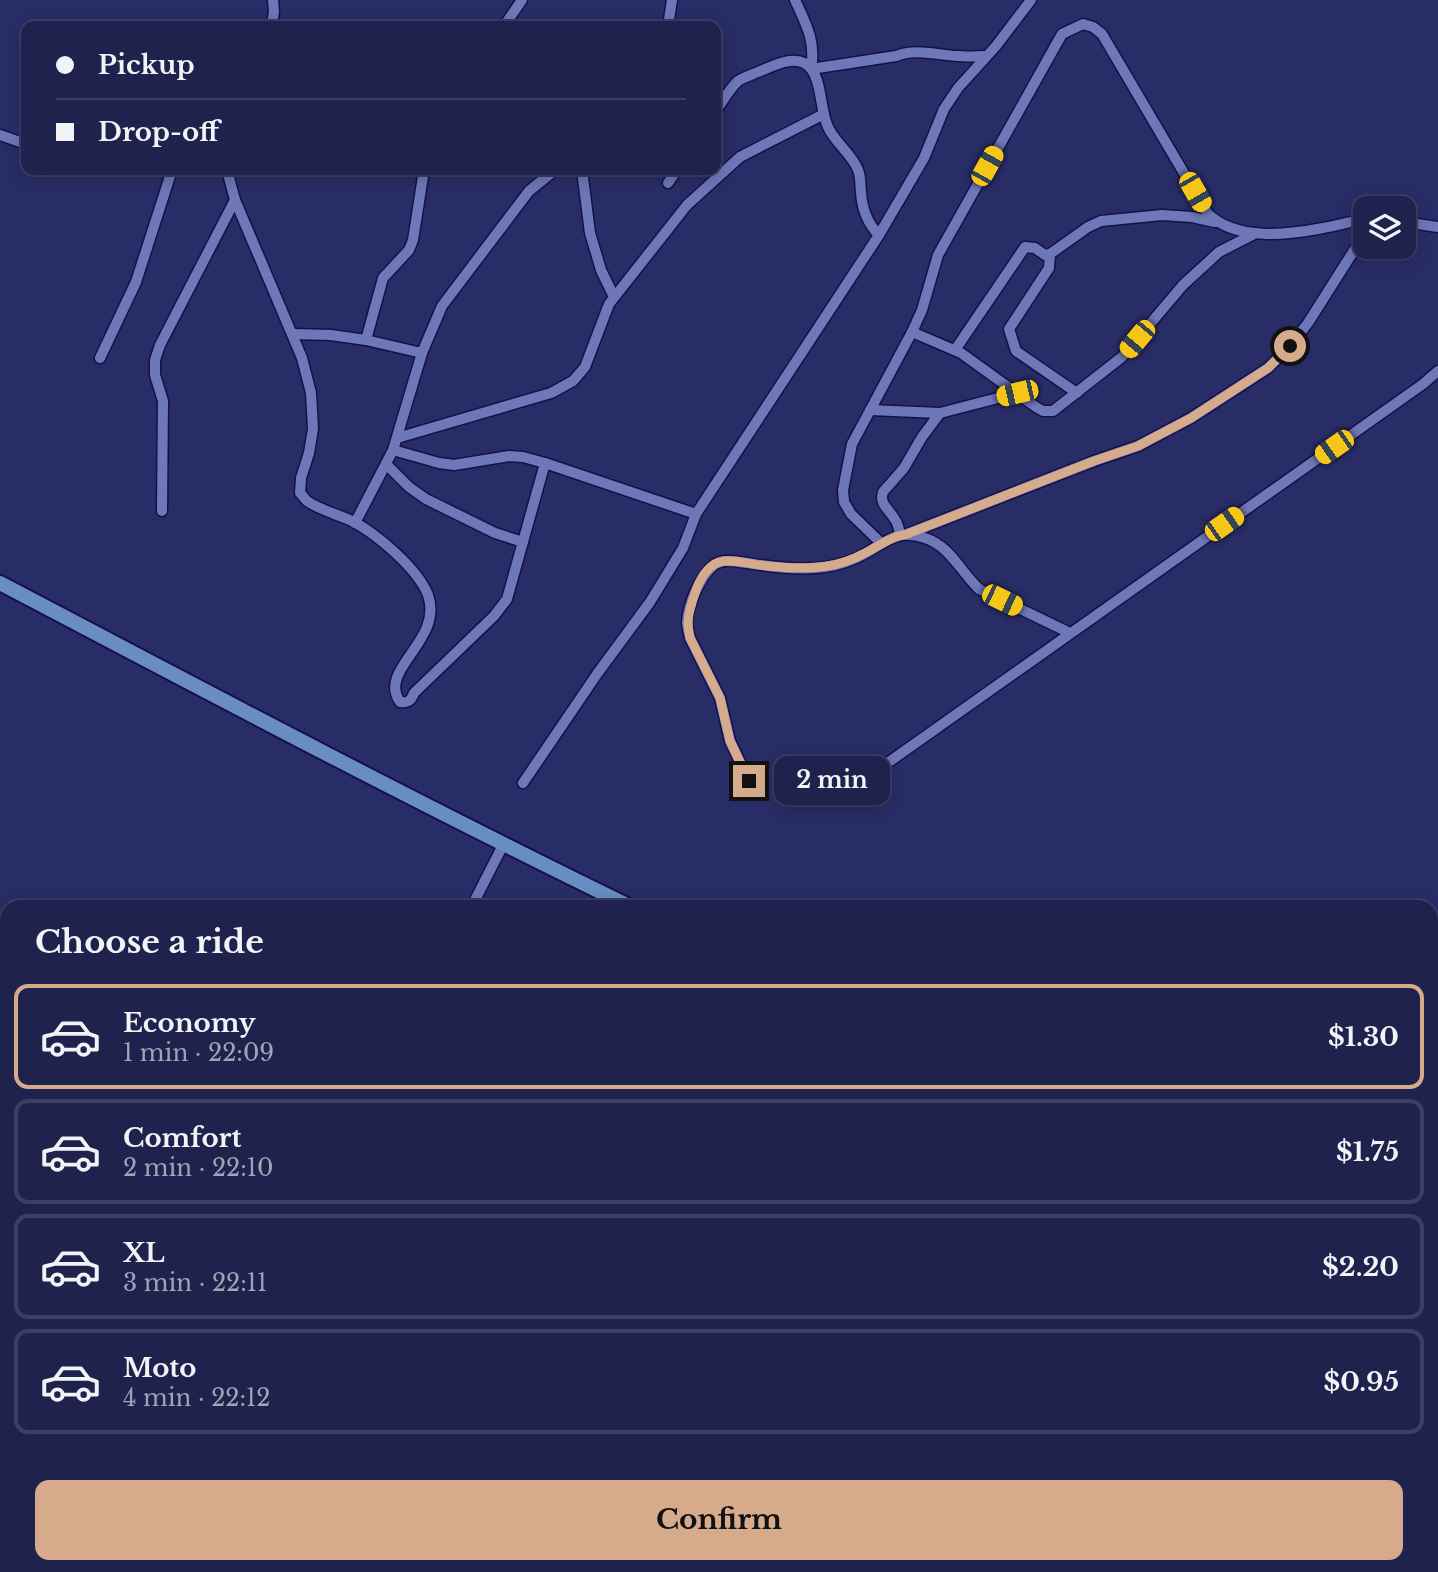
<!DOCTYPE html>
<meta charset="utf-8">
<style>
:root{--surface:#1f224d;--page:#2c2f57;--text:#f1f3f6;--muted:#a1a4b6;--line:#3c3f65;--accent:#d6ab8b}
body{margin:0;font-family:"Libre Baskerville",serif;background:var(--page);color:var(--text);height:100vh;display:flex;flex-direction:column;font-size:26px;white-space:nowrap}
*{box-sizing:border-box;margin:0}
p{font-size:23px;color:var(--muted)}
.icon{flex:none;width:38px;height:38px;fill:none;stroke:currentColor;stroke-width:2;stroke-linecap:round;stroke-linejoin:round}
.map{position:relative;flex:1;overflow:hidden}
.panel{position:absolute;left:0px;top:900px;width:1438px;height:674px;display:flex;flex-direction:column;background:var(--surface);border-radius:21px 21px 0 0;box-shadow:0 4px 18px #0003,0 0 0 2px var(--line)}
.panel>*{flex:none}
.top-card{position:absolute;left:21px;top:21px;width:700px;height:154px;border-radius:14px;box-shadow:0 4px 18px #0003,0 0 0 2px var(--line);display:grid;align-content:center;height:154px;padding:0 35px;background:var(--surface)}
.fabs{position:absolute;left:1353px;top:196px;display:grid;gap:14px}
.fabs a{display:grid;place-items:center;width:63px;height:63px;border-radius:14px;background:var(--surface);box-shadow:0 4px 18px #0003,0 0 0 2px var(--line);font-size:35px}
.end{position:absolute;width:32px;height:32px;margin:-16px;border:9px solid #d6ab8b;background:#111;box-shadow:0 0 0 4px #111}
.from{border-radius:50%}
.bubble{position:absolute;height:49px;border-radius:14px;background:var(--surface);box-shadow:0 4px 18px #0003,0 0 0 2px var(--line);font-size:23px;font-weight:800;line-height:49px;text-align:center}
.car{position:absolute;width:21px;height:42px;margin:-21px -10px;border-radius:9px;box-shadow:0 0 5px 2px #0007;background:linear-gradient(#f5c518 24%,#345 0 40%,#f5c518 0 76%,#345 0 86%,#f5c518 0)}
.top-card b{display:flex;align-items:center;gap:24px;height:66px;font-size:26px}
.top-card b+b{border-top:2px solid var(--line)}
.top-card i{width:18px;height:18px;background:var(--text)}
ul{padding:0;list-style:none}
li{display:flex;align-items:center;gap:21px;height:105px;margin:0 14px 10px;padding:0 21px;border:4px solid var(--line);border-radius:14px}
li div{flex:1}
li b{display:block;font-size:26px}
li em{font-style:normal;font-weight:800}
li.active{border-color:var(--accent)}
li>.icon{width:63px;height:63px;stroke-width:1.5}
h2{padding:0 35px;font-size:32px;line-height:84px}
.button{display:flex;gap:14px;margin-top:auto;padding:14px 35px}
.button a{flex:1;height:80px;border-radius:14px;background:var(--accent);color:#111;font-size:28px;font-weight:800;line-height:80px;text-align:center}
.map>svg:first-child{display:block}
.lines{fill:none;stroke-linecap:round;stroke-linejoin:round}
.street-casing{stroke:#141149;stroke-width:13}
.secondary-casing{stroke:#141149;stroke-width:18}
.street{stroke:#6e77b8;stroke-width:10}
.secondary{stroke:#698dc2;stroke-width:14}
.route{stroke:#d6ab8b;stroke-width:9}
</style>
<div class="map">
<svg width="1438" height="1572" viewBox="0 0 1438 1572">
<rect width="100%" height="100%" fill="#292d67"/>
<g class="lines">
<defs>
<g id="street">
<path d="M 795,0 C 806,24 816,41 811,69 L 896,56 C 916,48 936,55 958,56 C 967,57 977,56 986,56"/>
<path d="M 272,26 L 274,11 L 273,0"/>
<path d="M 504,26 L 522,0"/>
<path d="M 668,26 L 672,0"/>
<path d="M 716,111 C 723,101 729,89 738,81 C 744,77 751,75 758,72 C 773,66 799,51 812,70 C 822,84 820,110 828,127 C 835,143 852,154 858,170 C 861,177 860,184 861,192 C 862,209 867,223 879,235"/>
<path d="M 0,135 L 26,144"/>
<path d="M 227,170 L 235,200 L 302,358 L 311,393 L 313,429 L 309,453 L 301,478 L 300,493 C 303,496 305,499 307,501 C 318,509 339,515 352,521 C 377,534 418,569 428,595 C 444,641 377,669 400,702 C 408,703 411,701 414,693 L 494,616 L 507,599 L 545,463"/>
<path d="M 582,170 L 590,233 L 601,270 L 614,297"/>
<path d="M 668,183 L 677,170"/>
<path d="M 1404,222 L 1438,227"/>
<path d="M 1050,254 L 1049,268 L 1009,329 L 1016,351 L 1077,393"/>
<path d="M 912,332 L 961,353 L 1036,407 L 1043,411 L 1053,411 L 1122,357 L 1183,285 L 1219,252 L 1256,233"/>
<path d="M 293,334 L 331,335 L 366,340 L 422,353"/>
<path d="M 366,340 L 383,278 L 409,250 L 413,240 L 424,170"/>
<path d="M 955,350 L 1025,247 L 1035,248 L 1045,255 L 1050,254 L 1088,227 L 1101,221 L 1162,215 L 1192,217 L 1215,222"/>
<path d="M 100,358 L 136,282 L 172,170"/>
<path d="M 870,410 L 940,413 L 1017,393"/>
<path d="M 397,438 L 551,393 L 573,381 L 585,367 L 609,304 L 687,205 L 740,157 L 824,114"/>
<path d="M 393,450 L 439,463 L 454,465 L 509,456 L 523,457 L 545,463 L 696,514"/>
<path d="M 386,464 L 409,487 L 426,499 L 495,533 L 523,542"/>
<path d="M 162,511 L 163,401 L 155,375 L 155,360 L 160,345 L 235,200"/>
<path d="M 355,523 L 393,450 L 422,353 L 442,306 L 529,191 L 555,170"/>
<path d="M 907,534 L 1094,461 L 1138,446 L 1191,418 L 1268,368 L 1290,346 L 1308,323 L 1365,233"/>
<path d="M 900,535 C 899,528 898,523 894,518 C 888,508 879,504 883,492 L 904,468 L 922,437 L 940,413"/>
<path d="M 881,543 L 851,514 L 844,502 L 843,490 L 852,444 L 912,332 L 922,310 L 938,255 L 1062,34 L 1083,24 L 1093,27 L 1102,34 L 1208,214 C 1237,241 1287,235 1323,228 C 1337,226 1350,221 1365,220"/>
<path d="M 886,764 L 1423,384 L 1438,371"/>
<path d="M 749,781 L 730,741 L 720,698 L 690,638 C 689,633 687,627 687,622 C 688,605 700,576 714,565 C 716,563 721,562 724,561 C 735,560 749,564 761,565 C 782,568 805,570 825,567 C 839,565 854,560 866,553 C 888,540 899,529 925,538 C 950,546 961,572 979,589 L 1070,633"/>
<path d="M 523,783 L 597,674 L 650,602 L 683,548 L 696,514 L 879,235 L 924,158 L 944,109 L 958,88 L 996,46 L 1031,0"/>
<path d="M 472,906 L 503,845"/>
<path d="M 917,1566 L 926,1572"/>
<path d="M 9,1572 L 16,1566"/>
<path d="M 292,1572 L 296,1566"/>
<path d="M 469,1572 L 471,1566"/>
<path d="M 813,1572 L 817,1566"/>
<path d="M 1391,1572 L 1393,1566"/>
</g>
<g id="secondary">
<path d="M 0,583 C 209,693 417,803 629,906"/>
<path d="M 1432,1142 L 1438,1144"/>
</g>
</defs>
<use href="#street" class="street-casing"/>
<use href="#secondary" class="secondary-casing"/>
<use href="#street" class="street"/>
<use href="#secondary" class="secondary"/>
</g>
<g class="lines">
<path class="route" d="M 749,781 L 730,741 L 720,698 L 690,638 C 686,621 689,612 694,596 C 698,583 706,567 719,562 C 733,558 753,565 768,566 C 787,568 808,569 827,566 C 840,564 852,560 863,554 C 878,547 889,537 907,534 L 1094,461 L 1138,446 L 1191,418 L 1268,368 L 1290,346"/>
</g>
</svg>
<div class="fabs">
<a><svg class="icon" aria-label="layers" viewBox="0 0 24 24"><path d="M12 4l9 5-9 5-9-5zM3 14l9 5 9-5"/></svg></a>
</div>
<i class="end from" style="left:1290px;top:346px"></i>
<i class="end" style="left:749px;top:781px"></i>
<div class="bubble" style="left:774px;top:756px;width:116px">2 min</div>
<i class="car" style="left:987px;top:166px;rotate:29deg"></i>
<i class="car" style="left:1195px;top:192px;rotate:150deg"></i>
<i class="car" style="left:1137px;top:339px;rotate:220deg"></i>
<i class="car" style="left:1017px;top:393px;rotate:257deg"></i>
<i class="car" style="left:1334px;top:447px;rotate:235deg"></i>
<i class="car" style="left:1224px;top:524px;rotate:55deg"></i>
<i class="car" style="left:1002px;top:600px;rotate:116deg"></i>
<div class="top-card">
<b><i class="from"></i>Pickup</b>
<b><i></i>Drop-off</b>
</div>
<section class="panel">
<h2>Choose a ride</h2>
<ul>
<li class="active"><svg class="icon" aria-label="car" viewBox="0 0 24 24"><path d="M5 17H2v-5l4-1 3-4h7l3 4 3 1v5h-3M9 17h6M6 11h13"/><circle cx="7" cy="17" r="2"/><circle cx="17" cy="17" r="2"/></svg><div><b>Economy</b><p>1 min · 22:09</p></div><em>$1.30</em></li>
<li><svg class="icon" aria-label="car" viewBox="0 0 24 24"><path d="M5 17H2v-5l4-1 3-4h7l3 4 3 1v5h-3M9 17h6M6 11h13"/><circle cx="7" cy="17" r="2"/><circle cx="17" cy="17" r="2"/></svg><div><b>Comfort</b><p>2 min · 22:10</p></div><em>$1.75</em></li>
<li><svg class="icon" aria-label="car" viewBox="0 0 24 24"><path d="M5 17H2v-5l4-1 3-4h7l3 4 3 1v5h-3M9 17h6M6 11h13"/><circle cx="7" cy="17" r="2"/><circle cx="17" cy="17" r="2"/></svg><div><b>XL</b><p>3 min · 22:11</p></div><em>$2.20</em></li>
<li><svg class="icon" aria-label="car" viewBox="0 0 24 24"><path d="M5 17H2v-5l4-1 3-4h7l3 4 3 1v5h-3M9 17h6M6 11h13"/><circle cx="7" cy="17" r="2"/><circle cx="17" cy="17" r="2"/></svg><div><b>Moto</b><p>4 min · 22:12</p></div><em>$0.95</em></li>
</ul>
<div class="button"><a>Confirm</a></div>
</section>
</div>
